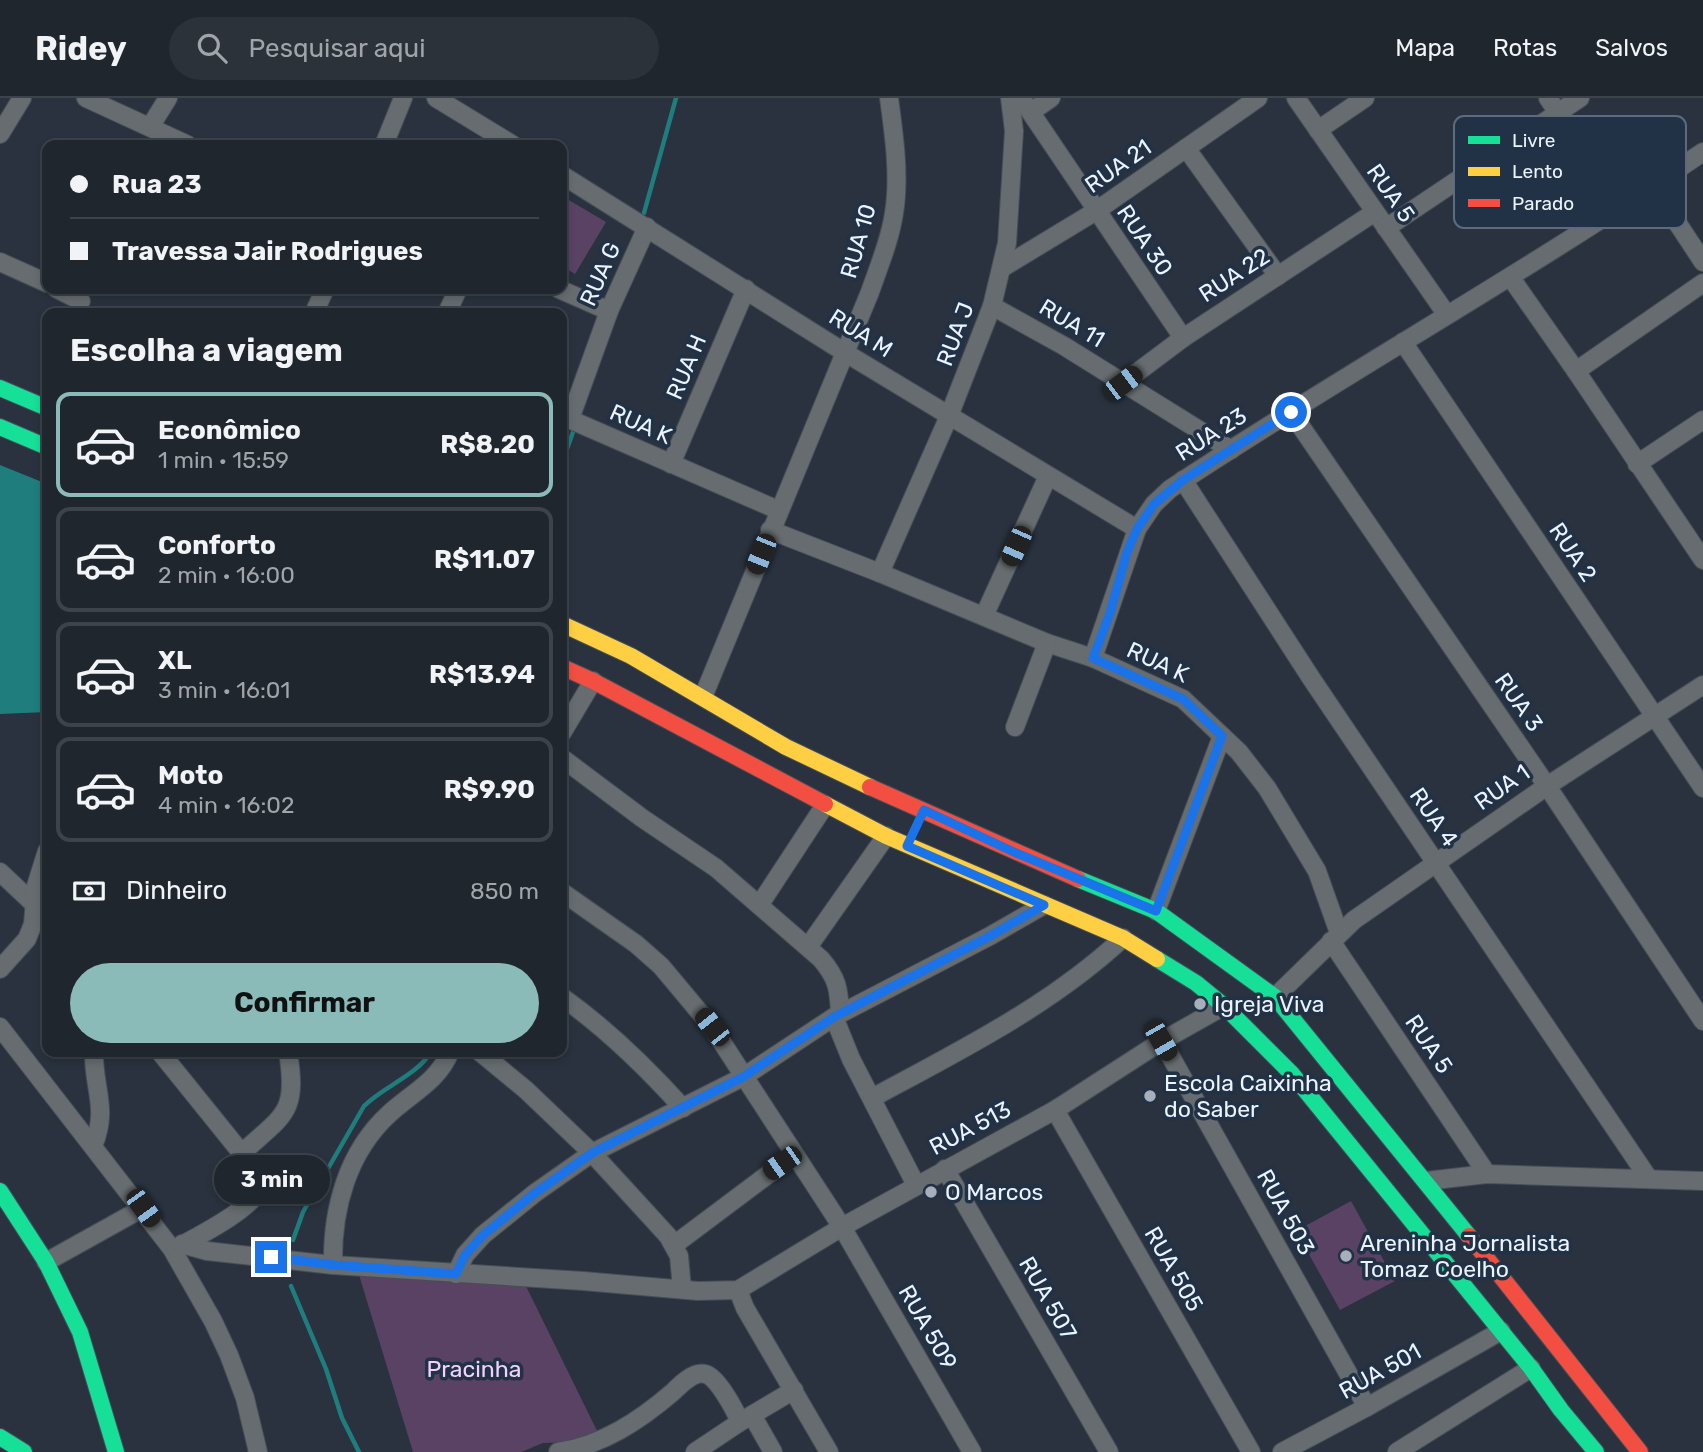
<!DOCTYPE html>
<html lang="pt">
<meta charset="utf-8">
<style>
:root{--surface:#1f262e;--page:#2c323a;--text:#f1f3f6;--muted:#a1a5aa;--line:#3c434a;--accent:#8bbbb9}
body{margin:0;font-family:Rubik,sans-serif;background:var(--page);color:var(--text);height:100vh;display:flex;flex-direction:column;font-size:26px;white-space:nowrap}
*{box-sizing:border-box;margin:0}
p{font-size:23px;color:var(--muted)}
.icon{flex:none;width:38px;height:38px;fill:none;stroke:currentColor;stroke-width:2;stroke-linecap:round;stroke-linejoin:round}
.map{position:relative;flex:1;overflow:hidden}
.sheet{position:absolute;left:42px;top:210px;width:525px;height:749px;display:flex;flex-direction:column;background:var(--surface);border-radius:14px;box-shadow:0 4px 10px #0003,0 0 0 2px var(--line)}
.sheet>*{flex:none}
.banner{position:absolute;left:42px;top:42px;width:525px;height:154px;border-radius:14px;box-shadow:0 4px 10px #0003,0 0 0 2px var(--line);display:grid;align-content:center;height:154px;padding:0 28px;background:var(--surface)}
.end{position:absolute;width:32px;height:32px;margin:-16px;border:9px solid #1a73e8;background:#fff;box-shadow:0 0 0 4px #fff}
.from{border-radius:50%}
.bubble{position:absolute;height:49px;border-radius:24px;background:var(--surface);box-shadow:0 4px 10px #0003,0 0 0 2px var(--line);font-size:23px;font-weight:700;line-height:49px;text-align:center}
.car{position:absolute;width:21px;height:42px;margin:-21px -10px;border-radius:9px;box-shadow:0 0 5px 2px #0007;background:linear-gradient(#222 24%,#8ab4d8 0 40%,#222 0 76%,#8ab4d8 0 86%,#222 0)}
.banner b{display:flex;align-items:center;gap:24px;height:66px;font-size:26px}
.banner b+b{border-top:2px solid var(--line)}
.banner i{width:18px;height:18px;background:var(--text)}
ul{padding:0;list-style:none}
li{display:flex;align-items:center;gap:21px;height:105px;margin:0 14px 10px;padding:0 14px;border:4px solid var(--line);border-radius:14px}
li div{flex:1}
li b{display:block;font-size:26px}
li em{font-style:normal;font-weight:700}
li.current{border-color:var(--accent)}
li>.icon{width:63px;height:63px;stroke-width:1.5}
h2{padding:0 28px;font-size:32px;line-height:84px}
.pay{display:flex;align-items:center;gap:18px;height:77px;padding:0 28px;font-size:26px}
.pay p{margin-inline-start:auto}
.primary-button{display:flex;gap:14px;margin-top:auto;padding:14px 28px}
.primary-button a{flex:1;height:80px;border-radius:42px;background:var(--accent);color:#111;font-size:28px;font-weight:700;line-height:80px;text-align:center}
header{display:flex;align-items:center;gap:42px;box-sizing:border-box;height:98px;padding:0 35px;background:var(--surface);border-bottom:2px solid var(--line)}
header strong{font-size:33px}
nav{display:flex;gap:38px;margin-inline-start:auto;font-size:24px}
.search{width:490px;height:63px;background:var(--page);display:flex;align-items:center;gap:18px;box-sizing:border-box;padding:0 24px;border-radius:38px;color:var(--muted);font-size:26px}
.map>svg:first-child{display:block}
.green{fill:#5a4264}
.water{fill:#207d7d}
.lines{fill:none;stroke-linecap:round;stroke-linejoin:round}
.stream{stroke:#207d7d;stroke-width:4.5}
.street-casing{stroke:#464e57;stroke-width:20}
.fast-casing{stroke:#464e57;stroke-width:18}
.slow-casing{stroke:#464e57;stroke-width:18}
.jam-casing{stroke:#464e57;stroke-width:18}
.street{stroke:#666c6f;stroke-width:18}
.fast{stroke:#16e098;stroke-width:16}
.slow{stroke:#ffcf43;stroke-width:16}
.jam{stroke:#f24e42;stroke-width:16}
.route{stroke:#1a73e8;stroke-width:9}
.poi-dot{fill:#a7afbb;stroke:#213146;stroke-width:2.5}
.labels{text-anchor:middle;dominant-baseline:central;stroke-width:7;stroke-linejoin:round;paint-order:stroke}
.street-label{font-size:23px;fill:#ebf3fe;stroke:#213146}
.poi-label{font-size:23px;fill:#ebf3fe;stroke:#213146;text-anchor:start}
.park-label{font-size:23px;fill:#f3d0fd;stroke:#213146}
.key{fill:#213146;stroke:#5e6b7d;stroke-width:2}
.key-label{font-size:19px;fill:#ebf3fe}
</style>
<header>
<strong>Ridey</strong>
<div class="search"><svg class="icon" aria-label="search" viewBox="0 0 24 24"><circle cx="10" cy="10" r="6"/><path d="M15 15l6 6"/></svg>Pesquisar aqui</div>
<nav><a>Mapa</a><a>Rotas</a><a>Salvos</a></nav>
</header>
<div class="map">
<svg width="1703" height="1354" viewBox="0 0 1703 1354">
<rect width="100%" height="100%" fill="#29323e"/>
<g class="green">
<path d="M 562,98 L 606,124 L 575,176 L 562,168 Z"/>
<path d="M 1351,1103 L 1395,1183 L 1340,1212 L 1296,1133 Z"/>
<path d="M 356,1167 L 523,1182 L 602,1343 L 543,1345 L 521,1354 L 413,1354 Z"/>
</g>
<path class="water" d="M 0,367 L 47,386 L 47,614 L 0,616 Z"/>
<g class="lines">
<g class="stream">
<path d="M 644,115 L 676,0"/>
<path d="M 562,365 L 573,334"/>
<path d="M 293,1142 L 303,1114 L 364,1008 C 384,988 416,978 431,954"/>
<path d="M 291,1188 L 326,1271 L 342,1320 L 359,1354"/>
</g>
<defs>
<g id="street">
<path d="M 86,0 L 188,47"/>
<path d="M 436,0 L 513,47"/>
<path d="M 1021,0 L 1183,240"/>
<path d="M 1296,0 L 1447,217"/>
<path d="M 1548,0 L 1558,15"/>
<path d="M 1031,14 L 1051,0"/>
<path d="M 150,29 L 168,0"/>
<path d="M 1318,32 L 1365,0"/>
<path d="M 0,36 L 22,0"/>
<path d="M 384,47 L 403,0"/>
<path d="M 1186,50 L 1278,178"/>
<path d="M 562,77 L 844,254 L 1137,431"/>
<path d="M 1653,88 L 1703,164"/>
<path d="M 1386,130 L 1580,0"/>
<path d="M 0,164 L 47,185"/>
<path d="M 1002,170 L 1096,113 L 1258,0"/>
<path d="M 1511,180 L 1576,273 L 1703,462"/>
<path d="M 57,191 L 81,203"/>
<path d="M 559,191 L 609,213"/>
<path d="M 992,208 L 1064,248 L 1231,352"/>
<path d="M 314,215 L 325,191"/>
<path d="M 447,215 L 458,191"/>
<path d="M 1403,244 L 1703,690"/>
<path d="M 1576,273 L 1703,185"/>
<path d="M 1123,285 L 1183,240 L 1375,114"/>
<path d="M 1291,314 L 1547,688 L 1703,923"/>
<path d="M 562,318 L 778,412"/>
<path d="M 570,321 L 609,213 L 647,129"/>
<path d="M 671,366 L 746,191"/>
<path d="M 1637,366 L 1703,322"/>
<path d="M 1183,382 L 1311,580 L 1649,1081"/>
<path d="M 770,432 L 880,475 L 1047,545 L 1093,560 L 1183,601 L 1239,654 L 1267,690 L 1317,773 L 1339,835"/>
<path d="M 880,475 L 949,318 L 992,208 L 1007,145 L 1014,33 L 1010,0"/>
<path d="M 984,518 L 1048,378"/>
<path d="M 1093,560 L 1137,431 L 1154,406 L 1170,391 C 1345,275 1529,173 1703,54"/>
<path d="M 703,599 L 870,194 C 879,168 890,142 894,115 C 900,78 894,37 889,0"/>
<path d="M 1015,629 L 1047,545"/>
<path d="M 562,635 L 593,583"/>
<path d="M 562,660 L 642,720 L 716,770 L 821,861 C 837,880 839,890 840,916"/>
<path d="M 0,774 L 34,806"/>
<path d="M 562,794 L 636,846 L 661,868 L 712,929 L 842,1129 L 972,1354"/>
<path d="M 760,806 L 825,707"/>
<path d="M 1156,813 L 1222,638"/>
<path d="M 1331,843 L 1487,1076"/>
<path d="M 808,849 L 886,738"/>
<path d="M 0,871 L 27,841 L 33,826 L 36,788 L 47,753"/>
<path d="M 562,899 C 607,931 646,969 683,1010"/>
<path d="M 1275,899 L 1354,822 L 1547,688 L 1703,587"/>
<path d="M 834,919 L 851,961 L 916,1087"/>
<path d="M 0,929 L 172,1151 L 213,1223 L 229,1257 L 245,1300 L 258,1354"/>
<path d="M 1162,943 L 1367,1309"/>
<path d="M 160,954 L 256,1073 L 262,1086 C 257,1109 197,1139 176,1150"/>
<path d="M 480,954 L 526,992 L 592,1055 L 668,1138 L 679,1158 L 682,1191"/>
<path d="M 872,1000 C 959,953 1050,908 1123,840"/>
<path d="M 1055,1012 L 1251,1354"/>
<path d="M 93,1048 C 109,1011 93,990 94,954"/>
<path d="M 242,1055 C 284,1016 298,1016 288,954"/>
<path d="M 945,1071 L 1109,1354"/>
<path d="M 1426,1083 L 1487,1076 L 1703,1083"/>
<path d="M 182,1146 L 207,1153 L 333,1167 L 583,1183 L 698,1193 L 738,1192 L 842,1129 L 1055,1012 L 1162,943 L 1224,908"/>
<path d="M 674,1147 L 794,1057"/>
<path d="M 46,1164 L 143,1110"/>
<path d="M 333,1167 C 332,1111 347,1054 390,1015 C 412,995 438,983 450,954"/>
<path d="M 456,1176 L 465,1157 L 483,1137 L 535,1095 L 592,1055 L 743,979 L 834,919 L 990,838 L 1044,807"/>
<path d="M 738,1192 L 745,1210 L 829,1354"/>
<path d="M 752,1317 L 773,1354"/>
<path d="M 558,1354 C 603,1347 639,1323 673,1294 C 680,1287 694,1273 705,1276 C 717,1278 735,1312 740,1324"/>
<path d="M 695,1354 L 740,1324 L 794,1292"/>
<path d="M 1282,1354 L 1367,1309 L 1501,1233"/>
<path d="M 1397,1354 L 1531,1270"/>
</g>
<g id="fast">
<path d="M 0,290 L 47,310"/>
<path d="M 0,329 L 47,349"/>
<path d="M 1078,781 L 1156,813 L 1275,899 L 1469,1138"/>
<path d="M 1157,861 L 1196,885 L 1224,908 L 1292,976 L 1531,1270 L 1561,1312 L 1596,1354"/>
<path d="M 0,1093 L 46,1164 L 80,1234 L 116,1354"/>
<path d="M 0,1339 L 24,1354"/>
</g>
<g id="slow">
<path d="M 562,526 L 631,558 L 786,649 L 870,689"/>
<path d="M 825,706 L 886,738 L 1123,840 L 1157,861"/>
</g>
<g id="jam">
<path d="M 562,569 L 593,583 L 825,706"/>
<path d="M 870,689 L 1078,781"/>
<path d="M 1469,1138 L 1640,1354"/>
</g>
</defs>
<use href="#street" class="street-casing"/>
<use href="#fast" class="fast-casing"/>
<use href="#slow" class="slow-casing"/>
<use href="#jam" class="jam-casing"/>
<use href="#street" class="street"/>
<use href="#fast" class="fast"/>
<use href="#slow" class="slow"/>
<use href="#jam" class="jam"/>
</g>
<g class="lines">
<path class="route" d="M 271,1159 L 334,1167 L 456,1176 L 465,1157 L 483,1137 L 535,1095 L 592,1055 L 743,979 L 834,919 L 990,838 L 1044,807 L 907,748 L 924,712 L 1016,755 L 1156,813 L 1222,638 L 1183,601 L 1093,560 L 1110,515 L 1127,454 L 1137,431 L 1154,406 L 1183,382 L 1291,314"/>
</g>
<g class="poi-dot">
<circle cx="1200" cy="906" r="7"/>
<circle cx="1150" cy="998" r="7"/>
<circle cx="931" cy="1094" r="7"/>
<circle cx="1346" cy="1158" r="7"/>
</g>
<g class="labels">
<g class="street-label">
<text transform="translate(1118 68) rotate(-35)">RUA 21</text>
<text transform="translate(1391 95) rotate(55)">RUA 5</text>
<text transform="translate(1145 142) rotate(56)">RUA 30</text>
<text transform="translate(858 143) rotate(-74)">RUA 10</text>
<text transform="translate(600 176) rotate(-66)">RUA G</text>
<text transform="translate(1234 177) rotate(-33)">RUA 22</text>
<text transform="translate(1072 225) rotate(31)">RUA 11</text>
<text transform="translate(861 235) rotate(32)">RUA M</text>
<text transform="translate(955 236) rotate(-69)">RUA J</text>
<text transform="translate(686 269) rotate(-67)">RUA H</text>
<text transform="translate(641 326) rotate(24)">RUA K</text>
<text transform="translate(1211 336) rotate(-32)">RUA 23</text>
<text transform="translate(1573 454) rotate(56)">RUA 2</text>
<text transform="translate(1158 564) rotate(25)">RUA K</text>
<text transform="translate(1519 604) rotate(55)">RUA 3</text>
<text transform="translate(1502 689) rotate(-35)">RUA 1</text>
<text transform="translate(1434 719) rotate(55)">RUA 4</text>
<text transform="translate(1429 946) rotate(56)">RUA 5</text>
<text transform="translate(970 1030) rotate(-28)">RUA 513</text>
<text transform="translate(1286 1114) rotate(61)">RUA 503</text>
<text transform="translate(1174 1171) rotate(60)">RUA 505</text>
<text transform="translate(1048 1200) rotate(60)">RUA 507</text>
<text transform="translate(928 1229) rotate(60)">RUA 509</text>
<text transform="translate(1380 1273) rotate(-29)">RUA 501</text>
</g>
<g class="poi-label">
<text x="1214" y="906">Igreja Viva</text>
<text x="1164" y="985">Escola Caixinha<tspan x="1164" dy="26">do Saber</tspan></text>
<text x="945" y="1094">O Marcos</text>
<text x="1360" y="1145">Areninha Jornalista<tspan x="1360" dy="26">Tomaz Coelho</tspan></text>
</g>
<g class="park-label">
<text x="474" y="1271">Pracinha</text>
</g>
</g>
<rect x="1454" y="18" width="232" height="112" rx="10" class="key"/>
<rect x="1468" y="38" width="32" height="8" fill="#16e098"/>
<rect x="1468" y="69" width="32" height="9" fill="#ffcf43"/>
<rect x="1468" y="101" width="32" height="8" fill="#f24e42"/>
<g class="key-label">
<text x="1512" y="49">Livre</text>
<text x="1512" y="80">Lento</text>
<text x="1512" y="112">Parado</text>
</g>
</svg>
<i class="end from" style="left:1291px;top:314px"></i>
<i class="end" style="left:271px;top:1159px"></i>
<div class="bubble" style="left:214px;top:1057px;width:116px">3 min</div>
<i class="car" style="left:1123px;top:285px;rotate:53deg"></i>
<i class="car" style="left:1016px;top:448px;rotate:204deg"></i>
<i class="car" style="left:761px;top:456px;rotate:202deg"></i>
<i class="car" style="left:712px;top:929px;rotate:322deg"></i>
<i class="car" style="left:1161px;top:943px;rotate:150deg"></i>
<i class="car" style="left:782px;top:1065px;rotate:235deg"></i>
<i class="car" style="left:143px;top:1110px;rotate:144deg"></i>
<div class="banner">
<b><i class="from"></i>Rua 23</b>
<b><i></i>Travessa Jair Rodrigues</b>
</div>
<section class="sheet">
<h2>Escolha a viagem</h2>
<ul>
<li class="current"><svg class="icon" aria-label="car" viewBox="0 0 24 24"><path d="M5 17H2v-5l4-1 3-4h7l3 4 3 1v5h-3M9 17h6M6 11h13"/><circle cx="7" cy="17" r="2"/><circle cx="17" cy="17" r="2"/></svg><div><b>Econômico</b><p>1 min · 15:59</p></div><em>R$8.20</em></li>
<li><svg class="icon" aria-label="car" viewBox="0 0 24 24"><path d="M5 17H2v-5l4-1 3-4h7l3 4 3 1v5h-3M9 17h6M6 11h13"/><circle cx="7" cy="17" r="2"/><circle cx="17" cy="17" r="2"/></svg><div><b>Conforto</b><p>2 min · 16:00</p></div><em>R$11.07</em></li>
<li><svg class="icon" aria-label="car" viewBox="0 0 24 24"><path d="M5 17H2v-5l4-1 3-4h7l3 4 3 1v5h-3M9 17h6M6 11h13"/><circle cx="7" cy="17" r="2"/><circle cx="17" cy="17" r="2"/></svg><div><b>XL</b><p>3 min · 16:01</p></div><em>R$13.94</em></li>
<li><svg class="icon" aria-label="car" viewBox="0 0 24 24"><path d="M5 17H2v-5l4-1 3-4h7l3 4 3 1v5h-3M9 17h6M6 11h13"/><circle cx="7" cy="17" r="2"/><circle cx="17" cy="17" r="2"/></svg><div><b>Moto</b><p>4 min · 16:02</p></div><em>R$9.90</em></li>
</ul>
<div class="pay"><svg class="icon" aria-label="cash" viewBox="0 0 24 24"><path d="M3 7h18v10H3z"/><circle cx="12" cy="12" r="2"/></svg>Dinheiro<p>850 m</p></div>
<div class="primary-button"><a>Confirmar</a></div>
</section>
</div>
